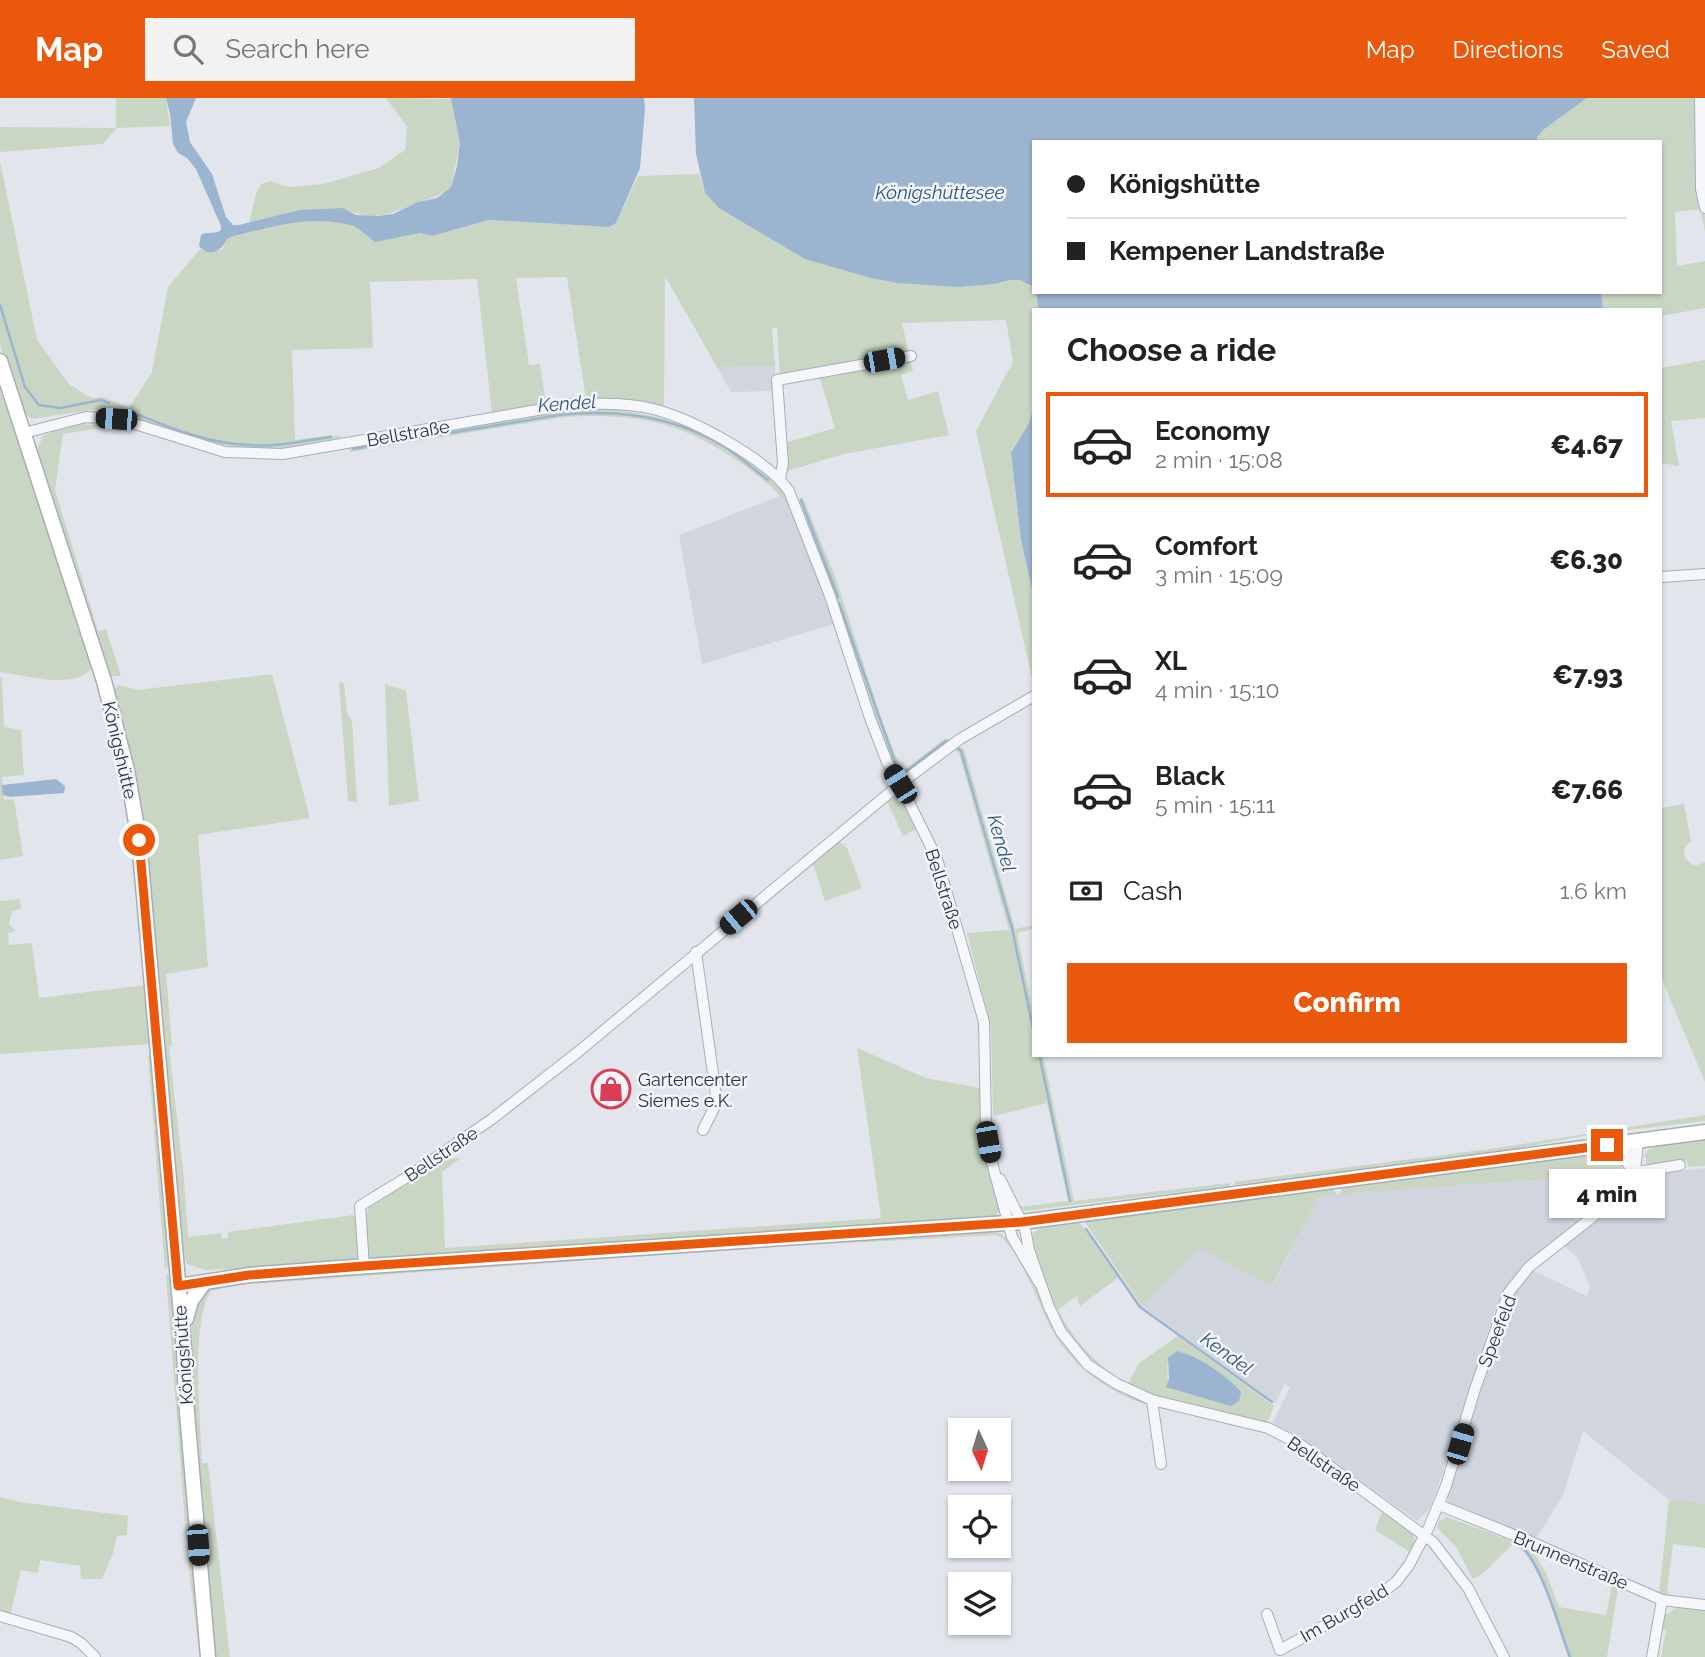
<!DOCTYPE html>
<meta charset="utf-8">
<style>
:root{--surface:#fff;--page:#f2f2f2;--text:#222;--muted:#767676;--line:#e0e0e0;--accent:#ea580c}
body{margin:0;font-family:Raleway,sans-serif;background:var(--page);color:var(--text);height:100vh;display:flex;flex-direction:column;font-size:26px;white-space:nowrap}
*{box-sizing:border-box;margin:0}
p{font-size:23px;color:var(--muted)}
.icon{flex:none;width:38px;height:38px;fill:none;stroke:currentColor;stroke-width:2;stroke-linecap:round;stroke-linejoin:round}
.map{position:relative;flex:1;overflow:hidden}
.sheet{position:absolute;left:1032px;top:210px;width:630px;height:749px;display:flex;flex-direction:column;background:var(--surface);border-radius:0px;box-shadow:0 2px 5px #0004}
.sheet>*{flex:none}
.guide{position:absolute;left:1032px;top:42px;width:630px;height:154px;border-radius:0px;box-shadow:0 2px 5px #0004;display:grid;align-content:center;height:154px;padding:0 35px;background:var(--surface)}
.needle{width:46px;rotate:176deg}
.buttons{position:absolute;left:948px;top:1320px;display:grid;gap:14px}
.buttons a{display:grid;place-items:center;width:63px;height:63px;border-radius:0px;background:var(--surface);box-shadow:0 2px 5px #0004;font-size:35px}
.end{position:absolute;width:32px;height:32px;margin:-16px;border:9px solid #ea580c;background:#fff;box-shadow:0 0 0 4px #fff}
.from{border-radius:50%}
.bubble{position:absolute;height:49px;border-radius:0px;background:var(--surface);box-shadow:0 2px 5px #0004;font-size:23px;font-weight:800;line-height:49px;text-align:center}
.car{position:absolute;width:21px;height:42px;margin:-21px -10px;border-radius:9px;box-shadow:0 0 5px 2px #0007;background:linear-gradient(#222 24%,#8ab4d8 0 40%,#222 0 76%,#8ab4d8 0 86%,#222 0)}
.guide b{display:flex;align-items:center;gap:24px;height:66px;font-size:26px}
.guide b+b{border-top:2px solid var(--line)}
.guide i{width:18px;height:18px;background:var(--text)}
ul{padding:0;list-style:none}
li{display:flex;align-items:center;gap:21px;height:105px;margin:0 14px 10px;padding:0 21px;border:4px solid transparent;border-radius:0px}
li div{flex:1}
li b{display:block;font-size:26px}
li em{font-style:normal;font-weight:800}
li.selected{border-color:var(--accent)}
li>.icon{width:63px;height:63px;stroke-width:1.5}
h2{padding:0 35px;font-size:32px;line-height:84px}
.pay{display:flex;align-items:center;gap:18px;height:77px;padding:0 35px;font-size:26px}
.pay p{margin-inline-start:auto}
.action{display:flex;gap:14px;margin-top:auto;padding:14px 35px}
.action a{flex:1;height:80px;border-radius:0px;background:var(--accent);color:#fff;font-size:28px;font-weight:800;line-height:80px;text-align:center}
header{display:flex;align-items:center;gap:42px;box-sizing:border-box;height:98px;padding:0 35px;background:var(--accent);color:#fff}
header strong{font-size:33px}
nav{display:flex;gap:38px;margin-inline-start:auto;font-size:24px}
.search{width:490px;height:63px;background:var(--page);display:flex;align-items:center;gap:18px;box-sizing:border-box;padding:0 24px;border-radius:0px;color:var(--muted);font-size:26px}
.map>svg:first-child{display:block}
.built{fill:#d0d5de}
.green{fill:#c8d6c3;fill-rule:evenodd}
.water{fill:#9bb4cf}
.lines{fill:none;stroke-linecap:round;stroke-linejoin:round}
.stream{stroke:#9bb4cf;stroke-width:2.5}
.street-casing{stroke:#a7adb7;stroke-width:12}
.secondary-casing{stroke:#a7adb7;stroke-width:17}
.street{stroke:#f6f7fa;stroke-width:10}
.secondary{stroke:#fff;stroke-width:14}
.route{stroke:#ea580c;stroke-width:9}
.labels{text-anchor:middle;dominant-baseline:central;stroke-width:5;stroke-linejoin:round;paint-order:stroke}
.street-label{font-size:18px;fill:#293346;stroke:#f3f5f9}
.poi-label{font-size:18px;fill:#293346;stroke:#f3f5f9;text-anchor:start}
.water-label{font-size:19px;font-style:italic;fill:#2f527e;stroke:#f3f5f9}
</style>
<header>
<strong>Map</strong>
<div class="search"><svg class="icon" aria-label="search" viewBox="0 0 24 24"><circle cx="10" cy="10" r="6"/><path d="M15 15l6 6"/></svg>Search here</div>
<nav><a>Map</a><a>Directions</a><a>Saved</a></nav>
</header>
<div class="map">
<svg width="1705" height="1559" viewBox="0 0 1705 1559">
<rect width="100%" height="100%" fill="#e2e6ec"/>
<g class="built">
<path d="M 775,268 L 776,293 L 731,294 L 717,269 Z"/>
<path d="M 780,398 L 784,404 L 789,404 L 820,483 L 834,526 L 702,566 L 679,437 Z"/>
<path d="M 1705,1070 L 1705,1405 L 1669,1402 L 1583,1333 L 1563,1397 L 1536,1441 L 1452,1409 L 1448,1403 L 1447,1396 L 1506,1214 L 1517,1189 L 1532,1172 L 1587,1198 L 1590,1189 L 1578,1160 L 1564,1148 L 1620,1105 L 1631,1093 L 1638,1080 L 1658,1075 Z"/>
<path d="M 1572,1080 L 1573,1107 L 1579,1126 L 1528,1165 L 1504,1194 L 1495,1213 L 1436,1395 L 1428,1413 L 1417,1423 L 1296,1337 L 1272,1326 L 1290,1289 L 1285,1286 L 1275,1305 L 1142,1208 L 1200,1150 L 1273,1188 L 1319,1097 Z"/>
</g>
<g class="green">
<path d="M 116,0 L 166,0 L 170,28 L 117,30 L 103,46 L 0,54 L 0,29 L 116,30 Z"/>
<path d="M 386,0 L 452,1 L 460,45 L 451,89 C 438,99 432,99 417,105 C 389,116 373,125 343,110 L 249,125 L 256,96 L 261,86 L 270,83 L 288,89 L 323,86 L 379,70 L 405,52 L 407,29 Z"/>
<path d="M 1587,0 L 1703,0 L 1705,135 L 1701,111 L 1675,114 L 1677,168 L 1705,163 L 1705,210 L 1661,218 L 1661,212 L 1603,212 L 1601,194 L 1661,194 L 1661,44 L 1537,44 L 1537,39 L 1543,32 Z"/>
<path d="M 0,63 L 37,242 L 69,286 L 86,297 L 92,300 L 103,299 L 129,310 L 152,274 L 168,189 L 200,151 L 204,153 L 222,152 L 228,140 C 266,130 314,114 353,128 C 360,131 368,139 375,144 L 420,135 L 432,138 L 489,122 L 609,129 L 616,125 L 638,78 L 699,76 L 705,95 L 871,180 L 959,189 L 995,186 L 1010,182 L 1020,182 L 1034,189 L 1038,212 L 1034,212 L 1034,307 L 1029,325 L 1011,355 L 1021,442 L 1034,500 L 1034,589 L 976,333 L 1013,264 L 1006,222 L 902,225 L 909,256 L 780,279 L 777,230 L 772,230 L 775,268 L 717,269 L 665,178 L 664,309 L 613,300 L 586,301 L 567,179 L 516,180 L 529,267 L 540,266 L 546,306 L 492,315 L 477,181 L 370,184 L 373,250 L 292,252 L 295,342 L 330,337 L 343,339 L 279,352 L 254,352 L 204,344 L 103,310 L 33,321 L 26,317 L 21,309 L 0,247 Z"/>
<path d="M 910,261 L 913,273 L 901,277 L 908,302 L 938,293 L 949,337 L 844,356 L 787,373 L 785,345 L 835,330 L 819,277 Z"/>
<path d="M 1705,262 L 1705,320 L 1671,323 L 1679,368 L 1661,365 L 1661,270 Z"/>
<path d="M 0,292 L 74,507 L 92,569 C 79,593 23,577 0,574 Z"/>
<path d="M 610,311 C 665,317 706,332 751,366 C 767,379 779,386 789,404 L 784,404 C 775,390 762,381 749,371 C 689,326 639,314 565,319 L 349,354 L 351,348 L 564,313 Z"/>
<path d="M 80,326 L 99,327 L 131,334 L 100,330 L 63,336 L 55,392 L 98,533 L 106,531 L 121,578 L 108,578 L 37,361 L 37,352 L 43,338 L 64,329 Z"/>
<path d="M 799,400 L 803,400 L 835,478 L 882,623 L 902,673 L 946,640 L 952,643 L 905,679 L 899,680 L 877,626 L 828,479 Z"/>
<path d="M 272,576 L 310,720 L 198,737 L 208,869 L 166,876 L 172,947 L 169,950 L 184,1081 L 188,1139 L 221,1135 L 222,1141 L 228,1140 L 228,1134 L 353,1117 L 357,1120 L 359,1156 L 357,1163 L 350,1166 L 205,1172 L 187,1166 L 183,1156 L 172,1048 L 113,591 L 119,587 L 137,592 Z"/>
<path d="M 0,579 L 2,580 L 4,629 L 21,632 L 24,677 L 2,679 L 4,702 L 14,701 L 23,758 L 0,762 Z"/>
<path d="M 339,584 L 344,585 L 347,615 L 352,623 L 357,704 L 348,703 Z"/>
<path d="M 385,586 L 406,593 L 419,703 L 389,708 Z"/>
<path d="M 97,588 L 101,590 L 123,678 L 139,779 L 170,1164 L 165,1172 L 148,958 L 151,956 L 150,946 L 0,956 L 0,803 L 20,801 L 21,811 L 12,813 L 9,826 L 16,833 L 8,835 L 9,847 L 32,845 L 39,900 L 145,887 L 128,718 L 111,636 Z"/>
<path d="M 956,646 L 964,651 L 1015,831 L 1034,827 L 1034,831 L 1017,835 L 1034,918 L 1034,957 L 1043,957 L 1074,1103 L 1229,1085 L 1230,1088 L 1024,1113 L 1020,1109 L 1068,1103 L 1047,1005 L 993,1018 L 991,929 L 967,835 L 1009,832 L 959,655 L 951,650 Z"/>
<path d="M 897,695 L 917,731 L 903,738 L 886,701 Z"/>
<path d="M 1684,706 L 1691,743 C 1680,752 1683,761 1695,768 L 1705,764 L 1705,984 L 1661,879 L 1661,710 Z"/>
<path d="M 837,742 L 847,750 L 862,790 L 825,803 L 812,763 Z"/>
<path d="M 857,950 L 926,980 L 980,990 L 984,1049 L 1001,1111 L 995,1118 L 989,1121 L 370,1162 L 367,1155 L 365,1121 L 369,1109 L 374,1102 L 438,1061 L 461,1060 L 442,1074 L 445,1150 L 881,1120 Z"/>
<path d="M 1705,1017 L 1705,1023 L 1595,1036 L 1503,1053 L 1387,1068 L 1380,1067 L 1379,1069 L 1235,1087 L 1234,1084 L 1497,1050 Z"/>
<path d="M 1705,1041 L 1705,1068 L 1689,1069 L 1686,1062 L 1652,1067 L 1646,1066 L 1646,1060 L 1643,1058 L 1648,1052 L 1657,1048 Z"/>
<path d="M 1606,1054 C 1609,1065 1616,1059 1622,1066 L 1623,1076 L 1340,1096 L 1342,1087 Z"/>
<path d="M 1332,1089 L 1336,1096 L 1319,1098 L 1272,1188 L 1200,1150 L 1142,1208 L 1085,1124 Z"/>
<path d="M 1080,1125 L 1118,1180 L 1080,1208 L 1077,1198 L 1058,1212 C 1075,1244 1097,1268 1128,1286 L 1139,1265 L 1178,1238 L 1274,1308 L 1267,1325 C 1237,1318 1208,1311 1178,1303 C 1162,1299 1143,1296 1127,1289 C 1089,1271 1063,1235 1049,1198 C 1041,1178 1032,1159 1030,1137 L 1040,1130 ZM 1177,1253 C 1197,1257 1228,1278 1240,1294 L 1168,1284 L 1167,1265 Z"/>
<path d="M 994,1133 C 1021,1139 1044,1213 1059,1237 C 1074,1261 1096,1282 1122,1295 C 1131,1300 1145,1302 1151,1308 C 1112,1296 1079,1274 1056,1239 C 1043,1217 1035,1192 1023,1170 C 1016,1158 1010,1144 997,1137 L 753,1150 L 757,1146 Z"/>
<path d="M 744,1146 L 748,1151 L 236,1187 L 211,1193 C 190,1223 201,1326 202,1365 L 208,1365 L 230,1559 L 212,1559 L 192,1324 L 190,1247 L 193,1208 L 204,1192 L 233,1183 Z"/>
<path d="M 166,1177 L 171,1178 L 204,1559 L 200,1559 L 188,1464 Z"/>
<path d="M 0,1399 L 19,1404 L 128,1418 L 127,1437 L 117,1438 L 113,1455 L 102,1481 L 81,1481 L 80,1468 L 40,1462 L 38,1475 L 21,1472 L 10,1518 L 0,1515 Z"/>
<path d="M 1669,1402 L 1705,1405 L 1705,1450 L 1673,1446 L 1667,1494 L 1670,1498 L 1659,1496 Z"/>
<path d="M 1382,1414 L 1413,1436 L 1415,1444 L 1411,1455 L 1375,1432 Z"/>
<path d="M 1447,1419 L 1531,1450 L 1546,1475 L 1559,1509 L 1606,1517 L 1612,1487 L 1618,1490 L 1607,1559 L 1568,1559 C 1558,1531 1540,1458 1513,1446 L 1481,1477 L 1473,1481 L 1456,1449 L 1437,1430 L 1439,1423 Z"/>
<path d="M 1678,1508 L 1705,1512 L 1705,1559 L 1661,1559 L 1666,1533 L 1661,1531 L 1663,1519 Z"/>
</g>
<g class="water">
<path d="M 166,0 L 196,0 L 186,24 L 190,44 L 212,76 L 226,119 L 233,127 L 239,127 L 300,112 L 343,110 L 356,117 L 377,118 L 393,116 L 418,104 L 437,100 L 451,89 L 457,68 L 460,45 L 451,0 L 644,0 L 645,11 L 640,70 L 616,125 L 609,129 L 489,122 L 432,138 L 420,135 L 375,144 C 368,139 360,131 353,128 C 314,115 266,130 228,140 C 222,152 210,161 199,148 L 201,137 C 208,133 215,137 221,132 L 221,128 L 196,71 L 187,60 L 178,55 L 173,46 L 170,16 Z"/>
<path d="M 694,0 L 1587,0 L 1543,32 L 1537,39 L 1537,44 L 1034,44 L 1034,189 L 1020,182 L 1010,182 L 995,186 L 959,189 L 898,185 L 871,180 L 805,161 L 719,110 L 705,95 L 696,56 Z"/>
<path d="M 1036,194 L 1601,194 L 1603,212 L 1038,212 Z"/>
<path d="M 1034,307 L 1034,500 L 1021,442 L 1011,355 L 1029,325 Z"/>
<path d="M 56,681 L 65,688 L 64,695 L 9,699 L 3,697 L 2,687 Z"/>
<path d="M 1177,1253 C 1197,1257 1228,1278 1241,1294 L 1239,1303 L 1231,1308 L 1166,1289 L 1169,1281 L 1168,1260 Z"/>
</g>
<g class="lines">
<g class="stream">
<path d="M 0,207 L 25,289 L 39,307 L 60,310 L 101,302 L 109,305"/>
<path d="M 129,313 C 168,329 208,346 250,347 C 277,349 304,343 331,339"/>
<path d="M 353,351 L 559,317 C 616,311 675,318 725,349 C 740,359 754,371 768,382"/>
<path d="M 801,402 L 838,499"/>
<path d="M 839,505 L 900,678 L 946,643 L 949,644"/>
<path d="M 955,648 L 961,653 L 1012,830 L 1034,935"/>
<path d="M 1040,960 L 1070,1103"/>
<path d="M 1086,1131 L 1140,1209 L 1272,1304"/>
<path d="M 1518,1446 C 1540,1458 1560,1533 1570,1559"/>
</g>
<defs>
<g id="street">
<path d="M 1700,0 L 1701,91 L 1705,110"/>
<path d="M 24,335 L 86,319 L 119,321 L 225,354 L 283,356 L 572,306 C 598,306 626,304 653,311 C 693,321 765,360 789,393 L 830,498 L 870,620 L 887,664 L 900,686 L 937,761 L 984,924 L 986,1030 L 991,1061 L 1012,1139 L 1040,1186"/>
<path d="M 780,380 L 783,365 L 777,282 L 911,258"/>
<path d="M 1661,479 L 1705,476"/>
<path d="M 696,854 L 717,1004 L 703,1032"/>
<path d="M 1626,1044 L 1628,1066 L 1633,1072"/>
<path d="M 1633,1072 L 1644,1073 L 1680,1067"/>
<path d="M 1000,1081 L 1025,1131 L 1029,1152 L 1049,1209 L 1061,1234 L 1088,1267 L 1117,1286 L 1152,1302 L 1268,1330 L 1301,1347 L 1433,1444 L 1468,1490 L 1504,1559"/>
<path d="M 364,1168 L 360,1108 L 412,1076 L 492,1021 L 578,954 L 900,686 L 960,641 L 1034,598"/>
<path d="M 1152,1302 L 1161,1366"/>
<path d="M 1439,1407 L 1529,1443 L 1662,1502 L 1705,1507"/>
<path d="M 1267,1516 L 1280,1552 L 1378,1498 L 1396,1484 L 1409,1467 L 1429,1429 L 1446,1388 L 1474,1294 L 1509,1194 L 1529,1169 L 1623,1095 L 1636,1064 L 1638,1043"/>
<path d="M 0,1518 L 71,1539 L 81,1545 L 95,1559"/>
<path d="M 1652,1559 L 1662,1502"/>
</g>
<g id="secondary">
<path d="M 0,263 L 104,583 L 127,672 L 139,742 L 184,1251 L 186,1303 L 208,1559"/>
<path d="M 179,1188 L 249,1177 L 340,1170 L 1022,1124 L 1705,1034"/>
<path d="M 186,1221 L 191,1203 L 204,1185"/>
</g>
</defs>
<use href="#street" class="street-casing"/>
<use href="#secondary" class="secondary-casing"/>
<use href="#street" class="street"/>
<use href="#secondary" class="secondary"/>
</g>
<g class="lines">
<path class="route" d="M 139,742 L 178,1188 L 249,1177 L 365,1168 L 1022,1124 L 1607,1047"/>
</g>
<defs>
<symbol id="shop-ring" viewBox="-11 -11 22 22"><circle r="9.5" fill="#f3f5f9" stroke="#da3e56" stroke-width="1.5"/><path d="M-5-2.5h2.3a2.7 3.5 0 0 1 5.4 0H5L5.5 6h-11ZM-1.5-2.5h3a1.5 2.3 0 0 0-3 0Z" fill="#da3e56"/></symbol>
</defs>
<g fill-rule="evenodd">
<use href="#shop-ring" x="589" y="969" width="44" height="44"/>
</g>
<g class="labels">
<g class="street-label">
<text transform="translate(408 335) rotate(-10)">Bellstraße</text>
<text transform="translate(120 652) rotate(77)">Königshütte</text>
<text transform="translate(944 791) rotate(72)">Bellstraße</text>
<text transform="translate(441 1056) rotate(-34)">Bellstraße</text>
<text transform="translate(1497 1233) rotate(-69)">Speefeld</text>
<text transform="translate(183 1257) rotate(-94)">Königshütte</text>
<text transform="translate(1324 1366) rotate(34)">Bellstraße</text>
<text transform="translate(1571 1462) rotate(23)">Brunnenstraße</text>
<text transform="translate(1344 1515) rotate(-30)">Im Burgfeld</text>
</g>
<g class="poi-label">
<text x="638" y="981">Gartencenter<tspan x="638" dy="21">Siemes e.K.</tspan></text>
</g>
<g class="water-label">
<text x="940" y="94">Königshüttesee</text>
<text transform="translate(567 305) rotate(-4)">Kendel</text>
<text transform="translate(1002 745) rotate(74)">Kendel</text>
<text transform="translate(1227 1255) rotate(36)">Kendel</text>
</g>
</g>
</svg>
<div class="buttons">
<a><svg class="needle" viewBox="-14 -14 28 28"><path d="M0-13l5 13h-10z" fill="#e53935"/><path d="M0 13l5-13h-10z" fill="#767676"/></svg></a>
<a><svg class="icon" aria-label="locate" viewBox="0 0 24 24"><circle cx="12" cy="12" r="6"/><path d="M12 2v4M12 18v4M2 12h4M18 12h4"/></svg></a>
<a><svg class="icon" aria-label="layers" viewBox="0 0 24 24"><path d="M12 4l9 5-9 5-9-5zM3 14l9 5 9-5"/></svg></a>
</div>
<i class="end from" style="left:139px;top:742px"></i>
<i class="end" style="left:1607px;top:1047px"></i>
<div class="bubble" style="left:1549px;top:1071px;width:116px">4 min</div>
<i class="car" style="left:884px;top:262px;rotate:80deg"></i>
<i class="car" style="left:116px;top:321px;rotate:274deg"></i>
<i class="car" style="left:900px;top:686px;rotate:328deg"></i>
<i class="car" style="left:738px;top:819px;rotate:230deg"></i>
<i class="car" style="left:988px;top:1044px;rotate:170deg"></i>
<i class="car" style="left:1460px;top:1346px;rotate:16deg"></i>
<i class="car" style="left:198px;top:1447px;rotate:176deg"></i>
<div class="guide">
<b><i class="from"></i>Königshütte</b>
<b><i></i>Kempener Landstraße</b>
</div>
<section class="sheet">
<h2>Choose a ride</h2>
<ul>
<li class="selected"><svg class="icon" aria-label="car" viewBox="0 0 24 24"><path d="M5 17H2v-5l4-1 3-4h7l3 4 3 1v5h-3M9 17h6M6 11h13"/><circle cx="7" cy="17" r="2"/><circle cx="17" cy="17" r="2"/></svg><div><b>Economy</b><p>2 min · 15:08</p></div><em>€4.67</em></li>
<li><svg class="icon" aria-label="car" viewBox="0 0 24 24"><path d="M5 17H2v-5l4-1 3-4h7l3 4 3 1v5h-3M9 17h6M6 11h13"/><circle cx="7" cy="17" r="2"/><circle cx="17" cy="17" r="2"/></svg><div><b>Comfort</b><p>3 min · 15:09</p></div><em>€6.30</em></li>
<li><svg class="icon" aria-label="car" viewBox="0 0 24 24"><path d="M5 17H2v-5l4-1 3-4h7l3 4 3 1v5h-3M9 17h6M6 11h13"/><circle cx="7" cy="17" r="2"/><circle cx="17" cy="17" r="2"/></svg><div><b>XL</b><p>4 min · 15:10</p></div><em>€7.93</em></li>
<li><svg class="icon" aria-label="car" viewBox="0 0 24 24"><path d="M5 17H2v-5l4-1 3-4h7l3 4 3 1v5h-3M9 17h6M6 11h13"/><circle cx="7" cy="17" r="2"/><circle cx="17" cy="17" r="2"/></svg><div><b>Black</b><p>5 min · 15:11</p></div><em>€7.66</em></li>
</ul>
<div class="pay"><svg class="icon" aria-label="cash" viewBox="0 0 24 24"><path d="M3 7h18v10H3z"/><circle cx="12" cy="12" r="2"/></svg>Cash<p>1.6 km</p></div>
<div class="action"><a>Confirm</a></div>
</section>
</div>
